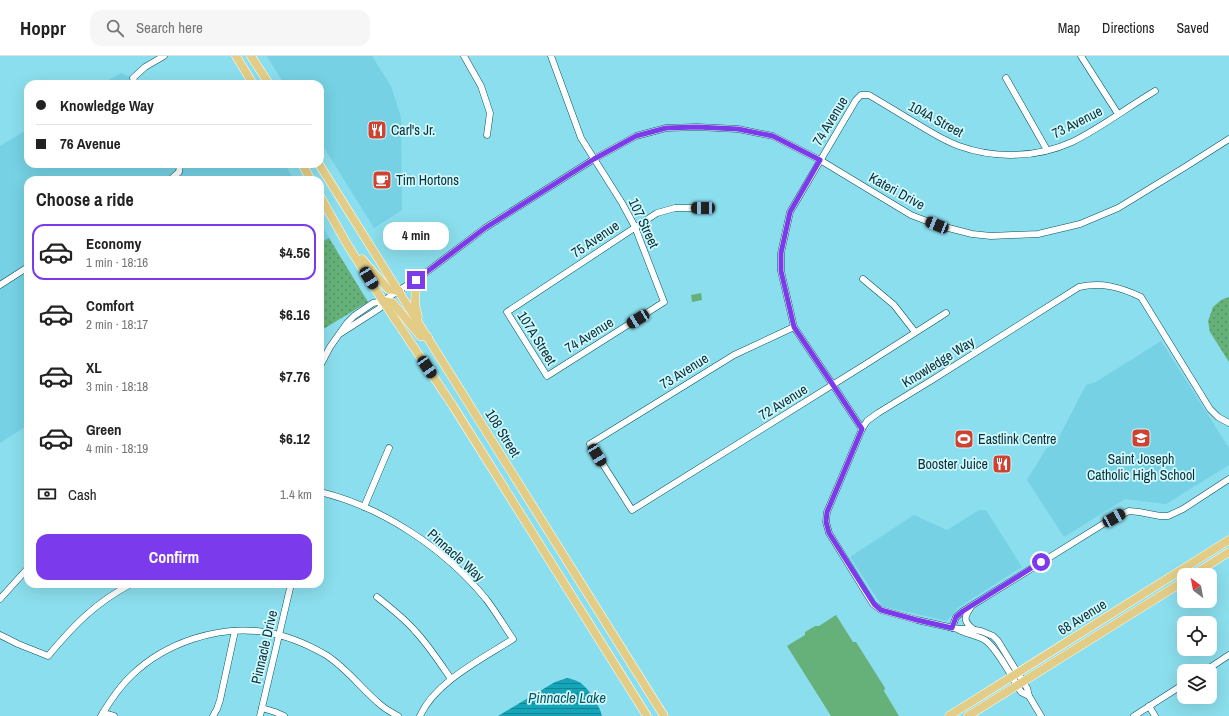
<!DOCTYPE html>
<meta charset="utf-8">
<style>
:root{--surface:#fff;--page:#f6f6f6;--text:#222;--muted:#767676;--line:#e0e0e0;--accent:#7c3aed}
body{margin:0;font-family:"Archivo Narrow",sans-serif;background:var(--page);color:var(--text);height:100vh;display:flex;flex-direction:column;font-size:15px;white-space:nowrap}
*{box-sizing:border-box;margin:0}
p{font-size:13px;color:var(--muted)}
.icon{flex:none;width:22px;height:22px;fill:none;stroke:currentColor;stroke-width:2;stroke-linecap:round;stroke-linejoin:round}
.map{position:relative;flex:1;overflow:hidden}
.drawer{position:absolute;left:24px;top:120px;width:300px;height:412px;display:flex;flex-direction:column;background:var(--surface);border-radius:12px;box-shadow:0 4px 16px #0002}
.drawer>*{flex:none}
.banner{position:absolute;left:24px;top:24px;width:300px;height:88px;border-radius:12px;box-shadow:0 4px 16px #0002;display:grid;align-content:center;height:88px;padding:0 12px;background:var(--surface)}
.needle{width:26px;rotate:328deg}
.buttons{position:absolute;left:1177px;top:512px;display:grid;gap:8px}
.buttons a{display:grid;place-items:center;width:40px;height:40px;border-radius:8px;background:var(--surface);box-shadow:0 4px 16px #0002;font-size:20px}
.end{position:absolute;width:18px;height:18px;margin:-9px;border:5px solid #7c3aed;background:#fff;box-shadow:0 0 0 2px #fff}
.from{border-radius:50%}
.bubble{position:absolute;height:28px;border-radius:12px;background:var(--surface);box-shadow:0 4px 16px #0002;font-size:13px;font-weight:800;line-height:28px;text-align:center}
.car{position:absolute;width:12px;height:24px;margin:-12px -6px;border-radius:5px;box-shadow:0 0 3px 1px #0007;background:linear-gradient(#222 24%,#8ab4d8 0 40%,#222 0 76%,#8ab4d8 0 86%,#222 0)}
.banner b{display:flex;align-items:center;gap:14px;height:38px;font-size:15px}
.banner b+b{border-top:1px solid var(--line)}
.banner i{width:10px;height:10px;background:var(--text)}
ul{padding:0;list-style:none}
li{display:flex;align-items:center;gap:12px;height:56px;margin:0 8px 6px;padding:0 4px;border:2px solid transparent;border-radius:12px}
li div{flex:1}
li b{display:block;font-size:15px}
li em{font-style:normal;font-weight:800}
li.current{border-color:var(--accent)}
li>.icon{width:36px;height:36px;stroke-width:1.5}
h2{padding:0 12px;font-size:18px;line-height:48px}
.pay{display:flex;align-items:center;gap:10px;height:44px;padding:0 12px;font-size:15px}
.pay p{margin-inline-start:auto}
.button{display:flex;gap:8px;margin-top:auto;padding:8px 12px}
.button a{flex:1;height:46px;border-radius:12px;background:var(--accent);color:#fff;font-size:16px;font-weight:800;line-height:46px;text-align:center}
header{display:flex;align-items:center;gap:24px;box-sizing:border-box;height:56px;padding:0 20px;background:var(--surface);border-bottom:1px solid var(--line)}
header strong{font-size:19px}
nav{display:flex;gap:22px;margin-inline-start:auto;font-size:14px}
.search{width:280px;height:36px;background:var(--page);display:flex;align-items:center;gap:10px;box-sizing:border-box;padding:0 14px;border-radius:12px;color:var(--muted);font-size:15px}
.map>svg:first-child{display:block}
.built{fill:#75d1e3}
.grass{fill:url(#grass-dots)}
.park{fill:url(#park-crowns)}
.pitch{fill:#66b179}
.water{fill:url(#water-rules)}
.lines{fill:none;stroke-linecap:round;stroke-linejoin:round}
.minor-casing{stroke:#08525c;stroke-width:7}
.major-casing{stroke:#fff;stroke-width:9}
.minor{stroke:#fff;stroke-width:6}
.major{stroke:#e3cd86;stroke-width:8}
.route{stroke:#7c3aed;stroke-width:5}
.labels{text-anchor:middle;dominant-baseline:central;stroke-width:3.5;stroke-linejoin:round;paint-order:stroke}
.street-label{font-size:14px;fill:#0a2f35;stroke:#d0f8ff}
.poi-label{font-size:14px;fill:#0a2f35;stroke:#d0f8ff;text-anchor:start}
.water-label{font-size:15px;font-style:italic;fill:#0f5762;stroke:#d0f8ff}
</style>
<header>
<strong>Hoppr</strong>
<div class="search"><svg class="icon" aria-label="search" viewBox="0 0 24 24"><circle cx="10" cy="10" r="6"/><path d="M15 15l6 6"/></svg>Search here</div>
<nav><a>Map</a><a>Directions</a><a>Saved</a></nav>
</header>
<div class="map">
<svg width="1229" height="660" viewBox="0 0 1229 660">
<defs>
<pattern id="grass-dots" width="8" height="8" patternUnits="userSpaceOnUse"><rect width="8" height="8" fill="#66b179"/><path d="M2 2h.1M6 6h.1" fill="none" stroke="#529064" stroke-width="1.8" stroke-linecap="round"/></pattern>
<pattern id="park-crowns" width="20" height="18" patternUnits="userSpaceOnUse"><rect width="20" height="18" fill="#66b179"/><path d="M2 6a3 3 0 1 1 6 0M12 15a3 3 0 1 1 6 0" fill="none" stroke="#529064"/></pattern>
<pattern id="water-rules" width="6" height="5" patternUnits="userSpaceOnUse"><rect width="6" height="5" fill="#15a4b8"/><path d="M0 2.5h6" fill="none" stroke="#118696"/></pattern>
</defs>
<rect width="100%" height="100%" fill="#8bdeed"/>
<g class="built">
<path d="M 267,0 L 372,0 L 391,30 L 401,61 L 402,154 L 374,172 L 320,85 L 320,28 L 284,28 Z"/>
<path d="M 121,17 L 133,22 L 135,28 L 102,28 Z"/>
<path d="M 28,73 L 28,108 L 180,108 L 179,115 L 190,108 L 285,108 L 294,124 L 28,124 L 28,369 L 0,387 L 0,90 Z"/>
<path d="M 320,166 L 329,182 L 320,187 Z"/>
<path d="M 1161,285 L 1229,392 L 1229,409 L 1166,448 L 1125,443 L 1064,481 L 1027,424 L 1046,393 L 1058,386 L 1060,379 L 1086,329 L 1096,326 Z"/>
<path d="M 979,454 L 986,454 L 1022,511 L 959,551 L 947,565 L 882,550 L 850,501 L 914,459 L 947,474 Z"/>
</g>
<g class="grass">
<path d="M 329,182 L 368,246 L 320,275 L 320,187 Z"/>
<path d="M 1229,241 L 1229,306 L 1210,276 L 1208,265 L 1213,251 L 1221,244 Z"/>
</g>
<path class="park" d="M 701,237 L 702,244 L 692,246 L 691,239 Z"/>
<path class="pitch" d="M 836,559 L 853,586 L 856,586 L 885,632 L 884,635 L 899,660 L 831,660 L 787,590 L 805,579 L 805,576 L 815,570 L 819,570 Z"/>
<path class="water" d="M 567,622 C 571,623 576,624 579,626 C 588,631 600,650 602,660 L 498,660 L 555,626 Z"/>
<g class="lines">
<defs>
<g id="minor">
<path d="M 464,0 L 481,30 L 490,57 L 487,79"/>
<path d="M 551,0 L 581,82 L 622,147 L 635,171 L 664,246 L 547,320 L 507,256 L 657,157 L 675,152 L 703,152"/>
<path d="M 1081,0 L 1118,58"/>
<path d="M 1006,22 L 1047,94"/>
<path d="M 135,28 L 133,22 L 145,11 L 164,0"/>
<path d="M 170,124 L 179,116 L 180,108"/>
<path d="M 863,223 L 894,249 L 915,276"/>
<path d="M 0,229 L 28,211"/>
<path d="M 794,271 L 734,299 L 590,388 L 632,454 L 866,308 L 946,257"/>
<path d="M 341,277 L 380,252 L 383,245"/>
<path d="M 320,310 L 330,291 L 347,267 L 354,260 L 373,247 L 383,245 L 424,218 L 485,172 L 594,103 L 636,80 L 666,72 L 697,71 L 738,73 L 773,80 L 820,104 L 911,159 L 937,169 L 972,178 L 991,180 L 1038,178 L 1080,168 L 1118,152 L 1185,111 L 1229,83"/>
<path d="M 862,373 L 833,329 L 794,271 L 781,215 L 781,197 L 790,156 L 856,44 L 861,39 L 869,39 C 886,49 902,59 919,69 C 932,77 945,85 959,90 C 995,103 1037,102 1072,86 C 1099,73 1128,51 1155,35"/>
<path d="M 320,436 C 383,451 445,493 486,543 C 496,556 504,570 513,583 C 482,603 435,626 420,660"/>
<path d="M 364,451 L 389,392"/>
<path d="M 377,541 C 391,552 405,563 416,576 C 429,590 440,607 451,623"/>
<path d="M 0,543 L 28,512"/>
<path d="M 971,551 C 964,561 963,565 973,573"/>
<path d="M 952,572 L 956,561 L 963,555 L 1108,465 L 1129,455 L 1139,456 L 1160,460 L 1168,460 L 1183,453 L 1229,423"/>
<path d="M 959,574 C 967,578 978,580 985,584 C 997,592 1013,623 1021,636 L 1029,640 L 1041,660"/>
<path d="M 0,579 L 18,588 L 48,600 C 74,569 95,547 131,528"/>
<path d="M 1205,615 L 1229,599"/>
<path d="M 1029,640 L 1027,632 L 998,585 L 993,580 L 981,575 L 969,573 L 958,573 L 917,564 L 881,554 L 873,548 L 829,477 L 826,466 L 827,456 L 862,373 L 867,365 L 878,357 L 932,324 L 1079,231 C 1102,226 1120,231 1141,241 L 1210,353 L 1218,361 L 1229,367"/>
<path d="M 1149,650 L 1155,660"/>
<path d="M 262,652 L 275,656 L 284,660"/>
<path d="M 103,657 L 114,660"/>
<path d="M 101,660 C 110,645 120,630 132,619 C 165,587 218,569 264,576 C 285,579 307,588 326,599 C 348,613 362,634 382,650 C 387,654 393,657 398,660"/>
<path d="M 213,660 L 217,653 L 220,644 L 235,575"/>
<path d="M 260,660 L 291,528"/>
<path d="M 1134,660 L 1184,628"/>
</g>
<g id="major">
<path d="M 236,0 L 253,28"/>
<path d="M 251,0 L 269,28"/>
<path d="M 302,108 L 311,124"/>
<path d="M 319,108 L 664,660"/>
<path d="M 320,140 L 347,188 L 383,245 L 453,350 L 647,660"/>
<path d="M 362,203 L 388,233 L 399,235"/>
<path d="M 416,224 L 415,248 L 418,261"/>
<path d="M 383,245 L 393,247 L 420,280 L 428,281"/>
<path d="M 1193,519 L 1229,496"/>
<path d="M 949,660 L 1229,484"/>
<path d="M 968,660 L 1184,525"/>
</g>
</defs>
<use href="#minor" class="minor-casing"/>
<use href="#major" class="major-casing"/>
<use href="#minor" class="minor"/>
<use href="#major" class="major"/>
</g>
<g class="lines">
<path class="route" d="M 416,224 L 485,172 L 594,103 L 636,80 L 666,72 L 697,71 L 738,73 L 773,80 L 820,104 L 790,156 L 781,197 L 781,215 L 794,271 L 833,329 L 862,373 L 827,456 L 826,466 L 829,477 L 874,548 L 881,554 L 917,564 L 952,572 L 956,561 L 963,555 L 1041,506"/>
</g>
<defs>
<symbol id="restaurant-square" viewBox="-11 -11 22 22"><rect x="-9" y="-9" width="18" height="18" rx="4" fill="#cf4230" stroke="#d0f8ff"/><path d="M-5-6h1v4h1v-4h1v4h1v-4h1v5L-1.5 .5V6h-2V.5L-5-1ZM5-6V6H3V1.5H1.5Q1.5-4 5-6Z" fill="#fff"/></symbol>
<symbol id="cafe-square" viewBox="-11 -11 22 22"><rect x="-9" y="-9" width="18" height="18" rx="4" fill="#cf4230" stroke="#d0f8ff"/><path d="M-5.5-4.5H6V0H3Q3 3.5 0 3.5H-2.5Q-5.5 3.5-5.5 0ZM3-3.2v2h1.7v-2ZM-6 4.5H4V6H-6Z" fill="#fff"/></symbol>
<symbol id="school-square" viewBox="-11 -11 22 22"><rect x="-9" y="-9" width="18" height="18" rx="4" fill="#cf4230" stroke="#d0f8ff"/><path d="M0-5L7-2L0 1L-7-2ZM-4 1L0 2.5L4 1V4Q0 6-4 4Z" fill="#fff"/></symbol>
<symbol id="stadium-square" viewBox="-11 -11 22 22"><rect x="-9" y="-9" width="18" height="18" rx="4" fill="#cf4230" stroke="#d0f8ff"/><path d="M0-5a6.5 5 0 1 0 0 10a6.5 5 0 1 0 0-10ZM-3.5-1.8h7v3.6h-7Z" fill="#fff"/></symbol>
</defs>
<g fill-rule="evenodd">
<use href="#restaurant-square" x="366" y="63" width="22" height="22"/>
<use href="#cafe-square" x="371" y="113" width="22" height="22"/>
<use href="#school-square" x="1130" y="371" width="22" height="22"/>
<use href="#stadium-square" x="953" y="372" width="22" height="22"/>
<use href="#restaurant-square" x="991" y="397" width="22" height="22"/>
</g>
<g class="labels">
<g class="street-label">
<text transform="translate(936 63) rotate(28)">104A Street</text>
<text transform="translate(830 65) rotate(-59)">74 Avenue</text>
<text transform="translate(1077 66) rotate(-27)">73 Avenue</text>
<text transform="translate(897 135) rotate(29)">Kateri Drive</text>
<text transform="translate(644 167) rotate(65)">107 Street</text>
<text transform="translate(595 183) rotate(-34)">75 Avenue</text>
<text transform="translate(589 279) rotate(-32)">74 Avenue</text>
<text transform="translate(537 282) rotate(58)">107A Street</text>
<text transform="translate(938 306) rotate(-32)">Knowledge Way</text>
<text transform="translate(684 315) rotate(-32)">73 Avenue</text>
<text transform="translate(783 346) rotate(-32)">72 Avenue</text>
<text transform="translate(503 377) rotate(58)">108 Street</text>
<text transform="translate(456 499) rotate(42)">Pinnacle Way</text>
<text transform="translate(1082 561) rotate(-32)">68 Avenue</text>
<text transform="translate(264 591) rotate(-77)">Pinnacle Drive</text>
</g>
<g class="poi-label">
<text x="391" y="74">Carl's Jr.</text>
<text x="396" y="124">Tim Hortons</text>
<text x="978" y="383">Eastlink Centre</text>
<text x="1141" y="403" text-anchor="middle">Saint Joseph<tspan x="1141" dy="16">Catholic High School</tspan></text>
<text x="988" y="408" text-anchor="end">Booster Juice</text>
</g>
<g class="water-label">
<text x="567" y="641">Pinnacle Lake</text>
</g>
</g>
</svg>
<div class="buttons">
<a><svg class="needle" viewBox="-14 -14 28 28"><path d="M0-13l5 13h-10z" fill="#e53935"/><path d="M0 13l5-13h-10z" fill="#767676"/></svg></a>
<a><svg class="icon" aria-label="locate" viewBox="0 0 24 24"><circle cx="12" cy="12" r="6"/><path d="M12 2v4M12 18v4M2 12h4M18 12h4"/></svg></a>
<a><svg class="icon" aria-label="layers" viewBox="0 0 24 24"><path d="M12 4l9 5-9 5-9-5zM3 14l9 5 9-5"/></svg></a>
</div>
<i class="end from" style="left:1041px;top:506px"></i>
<i class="end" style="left:416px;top:224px"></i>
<div class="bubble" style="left:383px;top:166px;width:66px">4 min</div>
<i class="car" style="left:703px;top:152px;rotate:270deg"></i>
<i class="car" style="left:937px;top:169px;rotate:292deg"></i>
<i class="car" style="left:369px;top:222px;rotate:148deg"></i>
<i class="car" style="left:638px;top:263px;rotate:238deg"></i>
<i class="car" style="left:427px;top:311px;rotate:146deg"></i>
<i class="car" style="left:597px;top:399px;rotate:149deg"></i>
<i class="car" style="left:1114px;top:462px;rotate:61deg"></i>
<div class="banner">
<b><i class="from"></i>Knowledge Way</b>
<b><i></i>76 Avenue</b>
</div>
<section class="drawer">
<h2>Choose a ride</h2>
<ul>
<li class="current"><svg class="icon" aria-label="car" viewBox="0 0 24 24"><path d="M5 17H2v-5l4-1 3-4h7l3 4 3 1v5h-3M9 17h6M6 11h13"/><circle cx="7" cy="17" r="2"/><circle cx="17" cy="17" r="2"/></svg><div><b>Economy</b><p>1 min · 18:16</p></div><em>$4.56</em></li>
<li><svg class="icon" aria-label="car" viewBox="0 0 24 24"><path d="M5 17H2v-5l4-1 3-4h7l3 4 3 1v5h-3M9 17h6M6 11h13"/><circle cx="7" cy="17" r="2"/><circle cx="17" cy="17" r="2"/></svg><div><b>Comfort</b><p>2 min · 18:17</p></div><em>$6.16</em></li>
<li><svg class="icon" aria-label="car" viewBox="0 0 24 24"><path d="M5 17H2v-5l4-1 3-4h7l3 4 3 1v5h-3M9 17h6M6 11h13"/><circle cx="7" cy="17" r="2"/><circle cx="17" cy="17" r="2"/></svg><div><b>XL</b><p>3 min · 18:18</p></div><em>$7.76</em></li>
<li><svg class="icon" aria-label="car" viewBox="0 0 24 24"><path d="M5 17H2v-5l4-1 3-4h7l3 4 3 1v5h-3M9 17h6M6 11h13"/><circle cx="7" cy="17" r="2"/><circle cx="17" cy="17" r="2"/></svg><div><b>Green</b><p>4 min · 18:19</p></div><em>$6.12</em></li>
</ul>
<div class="pay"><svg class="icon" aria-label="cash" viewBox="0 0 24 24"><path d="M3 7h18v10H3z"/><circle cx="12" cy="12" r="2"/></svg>Cash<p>1.4 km</p></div>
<div class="button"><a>Confirm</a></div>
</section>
</div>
